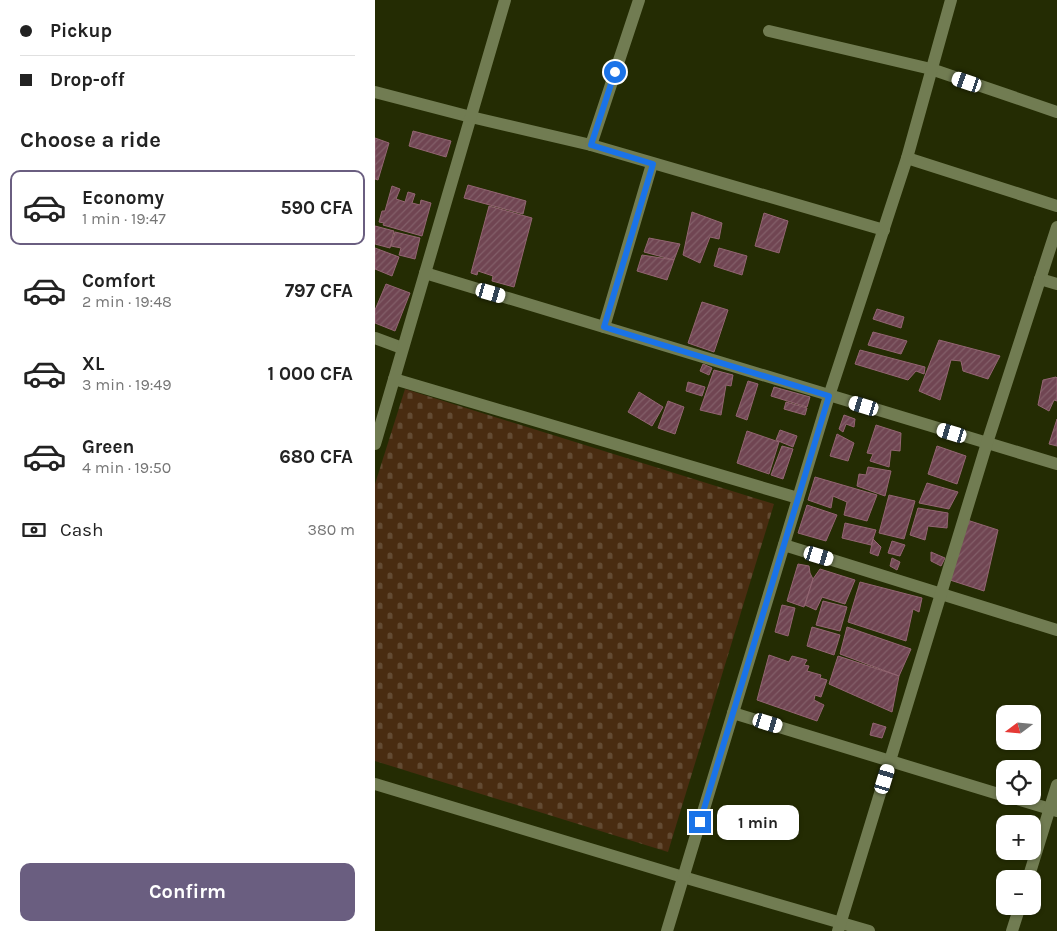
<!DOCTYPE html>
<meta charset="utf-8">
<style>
:root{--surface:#fff;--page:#f2f2f2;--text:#222;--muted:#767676;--line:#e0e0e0;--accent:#6a5e80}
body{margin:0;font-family:Karla,sans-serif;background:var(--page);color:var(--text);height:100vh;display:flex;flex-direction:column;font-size:19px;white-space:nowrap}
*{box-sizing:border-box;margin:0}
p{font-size:16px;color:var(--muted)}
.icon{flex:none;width:28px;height:28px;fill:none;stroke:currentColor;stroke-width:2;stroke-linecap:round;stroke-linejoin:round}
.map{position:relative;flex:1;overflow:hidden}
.side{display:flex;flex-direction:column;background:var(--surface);width:375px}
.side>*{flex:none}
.top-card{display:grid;align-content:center;height:110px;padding:0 20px;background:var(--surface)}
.needle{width:32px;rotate:254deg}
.tools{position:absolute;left:621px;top:705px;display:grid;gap:10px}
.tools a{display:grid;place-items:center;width:45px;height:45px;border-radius:10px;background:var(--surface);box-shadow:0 1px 4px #0004;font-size:25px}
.end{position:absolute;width:22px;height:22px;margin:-11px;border:6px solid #1a73e8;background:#fff;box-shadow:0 0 0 2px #fff}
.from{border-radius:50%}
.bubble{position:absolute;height:35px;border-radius:10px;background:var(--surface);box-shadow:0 1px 4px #0004;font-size:16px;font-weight:700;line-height:35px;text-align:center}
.car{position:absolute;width:15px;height:30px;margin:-15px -8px;border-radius:6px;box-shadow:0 0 4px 1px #0007;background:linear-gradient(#fff 24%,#345 0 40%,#fff 0 76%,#345 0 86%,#fff 0)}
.top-card b{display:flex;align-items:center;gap:18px;height:48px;font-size:19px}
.top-card b+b{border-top:1px solid var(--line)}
.top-card i{width:12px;height:12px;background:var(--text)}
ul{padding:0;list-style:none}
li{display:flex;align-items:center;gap:15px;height:75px;margin:0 10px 8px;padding:0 10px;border:2px solid transparent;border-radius:10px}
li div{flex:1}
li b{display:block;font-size:19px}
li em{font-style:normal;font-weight:700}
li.active{border-color:var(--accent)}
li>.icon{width:45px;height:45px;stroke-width:1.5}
h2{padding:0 20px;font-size:22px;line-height:60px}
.pay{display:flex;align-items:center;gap:12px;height:55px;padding:0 20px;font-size:19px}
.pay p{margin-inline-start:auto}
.button{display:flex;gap:10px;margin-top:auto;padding:10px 20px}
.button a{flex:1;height:58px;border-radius:10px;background:var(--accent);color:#fff;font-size:20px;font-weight:700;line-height:58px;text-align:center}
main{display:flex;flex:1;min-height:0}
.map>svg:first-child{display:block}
.cemetery{fill:url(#cemetery-stones)}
.building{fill:url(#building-hatch);stroke:#936572}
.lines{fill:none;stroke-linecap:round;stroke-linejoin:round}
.street{stroke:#717c52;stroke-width:12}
.route{stroke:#1a73e8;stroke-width:6}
</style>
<main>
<section class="side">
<div class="top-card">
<b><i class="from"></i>Pickup</b>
<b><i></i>Drop-off</b>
</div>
<h2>Choose a ride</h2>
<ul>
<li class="active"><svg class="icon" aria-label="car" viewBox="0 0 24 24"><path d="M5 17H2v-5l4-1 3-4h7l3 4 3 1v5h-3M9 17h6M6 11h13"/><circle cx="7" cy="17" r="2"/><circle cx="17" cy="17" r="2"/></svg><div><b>Economy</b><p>1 min · 19:47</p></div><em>590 CFA</em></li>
<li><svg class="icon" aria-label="car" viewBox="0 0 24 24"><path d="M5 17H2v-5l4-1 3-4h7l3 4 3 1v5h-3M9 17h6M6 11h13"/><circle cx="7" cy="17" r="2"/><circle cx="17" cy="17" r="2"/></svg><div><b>Comfort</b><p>2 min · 19:48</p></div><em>797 CFA</em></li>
<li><svg class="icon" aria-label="car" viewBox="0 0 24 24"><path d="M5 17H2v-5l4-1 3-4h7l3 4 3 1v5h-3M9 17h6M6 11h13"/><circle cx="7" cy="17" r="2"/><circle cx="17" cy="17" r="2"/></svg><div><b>XL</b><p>3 min · 19:49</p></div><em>1 000 CFA</em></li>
<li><svg class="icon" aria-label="car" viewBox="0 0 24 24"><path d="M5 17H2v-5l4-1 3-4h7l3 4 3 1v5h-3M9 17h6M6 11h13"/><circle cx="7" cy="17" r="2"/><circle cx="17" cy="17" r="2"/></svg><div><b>Green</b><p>4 min · 19:50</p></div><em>680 CFA</em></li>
</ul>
<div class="pay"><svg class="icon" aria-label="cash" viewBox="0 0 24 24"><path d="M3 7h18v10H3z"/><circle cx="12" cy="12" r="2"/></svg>Cash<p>380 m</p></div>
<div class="button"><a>Confirm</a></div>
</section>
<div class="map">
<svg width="682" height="931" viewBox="0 0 682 931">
<defs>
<pattern id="cemetery-stones" width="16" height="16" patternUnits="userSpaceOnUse" patternTransform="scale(1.25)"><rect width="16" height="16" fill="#492c11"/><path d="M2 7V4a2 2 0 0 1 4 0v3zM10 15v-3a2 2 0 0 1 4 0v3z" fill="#624a32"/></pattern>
<pattern id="building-hatch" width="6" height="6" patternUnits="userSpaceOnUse" patternTransform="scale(1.25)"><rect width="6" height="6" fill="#704552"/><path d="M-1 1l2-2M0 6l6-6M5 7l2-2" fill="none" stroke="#835f69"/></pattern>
</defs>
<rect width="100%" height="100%" fill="#242c03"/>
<path class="cemetery" d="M 30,389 L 399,504 L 293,852 L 0,761 L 0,484 Z"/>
<g class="building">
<path d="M 38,131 L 76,141 L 71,157 L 34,146 Z"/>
<path d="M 0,138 L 14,143 L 3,180 L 0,179 Z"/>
<path d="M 93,185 L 151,201 L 148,214 L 89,198 Z"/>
<path d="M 17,186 L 25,189 L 21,199 L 30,202 L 33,192 L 40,194 L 37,203 L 45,205 L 46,200 L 56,203 L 47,236 L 8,225 L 9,223 L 4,222 L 7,211 L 10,211 Z"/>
<path d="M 114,206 L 157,218 L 139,287 L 117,281 L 118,276 L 103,271 L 102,275 L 96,273 Z"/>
<path d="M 317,212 L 347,223 L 344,239 L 335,237 L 325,263 L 308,255 Z"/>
<path d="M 389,213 L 413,221 L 404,253 L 380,246 Z"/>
<path d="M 0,226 L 19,231 L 15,248 L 0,244 Z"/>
<path d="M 20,232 L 45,238 L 40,259 L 24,255 L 26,248 L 16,246 Z"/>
<path d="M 274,238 L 305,244 L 299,260 L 269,252 Z"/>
<path d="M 0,248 L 24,257 L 17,276 L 0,269 Z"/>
<path d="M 344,248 L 372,256 L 367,275 L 339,266 Z"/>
<path d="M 267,255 L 299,260 L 292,280 L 262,271 Z"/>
<path d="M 11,284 L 35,293 L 20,331 L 0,323 L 0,310 Z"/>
<path d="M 327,302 L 353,310 L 339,352 L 313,343 Z"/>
<path d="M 502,309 L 529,317 L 526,328 L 498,319 Z"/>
<path d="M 498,332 L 532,341 L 526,354 L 493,345 Z"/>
<path d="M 564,340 L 625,356 L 613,379 L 588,371 L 586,361 L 576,360 L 565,400 L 544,391 Z"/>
<path d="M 485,350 L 550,367 L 549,374 L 541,371 L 533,380 L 480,364 Z"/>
<path d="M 328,364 L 337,368 L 334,375 L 325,371 Z"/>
<path d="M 339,370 L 358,375 L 356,386 L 351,385 L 346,415 L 325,410 Z"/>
<path d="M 681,377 L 682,378 L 682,401 L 679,400 L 674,411 L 663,405 L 668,380 Z"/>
<path d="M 373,381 L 383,384 L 372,420 L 361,416 Z"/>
<path d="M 313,382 L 330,387 L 327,396 L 311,391 Z"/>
<path d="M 399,387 L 435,397 L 432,407 L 396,396 Z"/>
<path d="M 264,392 L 288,407 L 277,426 L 253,412 Z"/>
<path d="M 293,401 L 309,407 L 300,434 L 283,428 Z"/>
<path d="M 411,402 L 432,408 L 430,415 L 409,409 Z"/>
<path d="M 469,415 L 480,419 L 479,427 L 471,424 L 468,432 L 464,429 Z"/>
<path d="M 682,419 L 682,446 L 674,444 Z"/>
<path d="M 501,425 L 526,433 L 525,451 L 516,450 L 514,467 L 495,461 L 498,454 L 492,453 Z"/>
<path d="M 405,430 L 422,436 L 418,447 L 401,440 Z"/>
<path d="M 372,431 L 404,442 L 394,474 L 362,463 Z"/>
<path d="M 462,434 L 479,443 L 473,461 L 455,456 Z"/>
<path d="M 407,446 L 418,449 L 408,479 L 396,475 Z"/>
<path d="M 562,446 L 591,456 L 582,484 L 553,474 Z"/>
<path d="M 493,467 L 516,471 L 510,496 L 482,486 L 484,474 L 491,475 Z"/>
<path d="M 440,477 L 502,495 L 492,521 L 469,515 L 472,502 L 458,496 L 456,508 L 433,500 Z"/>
<path d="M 552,483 L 583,492 L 574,509 L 544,503 Z"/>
<path d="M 514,495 L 540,501 L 529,539 L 504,533 Z"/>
<path d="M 432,505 L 462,515 L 451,541 L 423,533 Z"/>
<path d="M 543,508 L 573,513 L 572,528 L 553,526 L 550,540 L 535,535 Z"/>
<path d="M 592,520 L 623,530 L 609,591 L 575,580 Z"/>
<path d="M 470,523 L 501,530 L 496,545 L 467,538 Z"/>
<path d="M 498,539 L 506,547 L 503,556 L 495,553 Z"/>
<path d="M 517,541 L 530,545 L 525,556 L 513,553 Z"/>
<path d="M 556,552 L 570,558 L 566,566 L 556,561 Z"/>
<path d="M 517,558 L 525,562 L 522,570 L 515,566 Z"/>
<path d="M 423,564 L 434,566 L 435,573 L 438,579 L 429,607 L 412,601 Z"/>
<path d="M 445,569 L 480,580 L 470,604 L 447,597 L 441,610 L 430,605 L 438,579 Z"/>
<path d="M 485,582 L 547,598 L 544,612 L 538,609 L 531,641 L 473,622 Z"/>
<path d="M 448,601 L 472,607 L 465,631 L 441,625 Z"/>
<path d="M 407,605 L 420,608 L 413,636 L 400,632 Z"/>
<path d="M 437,627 L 465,635 L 459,655 L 432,646 Z"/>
<path d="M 472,627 L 536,649 L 524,676 L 465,654 Z"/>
<path d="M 394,655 L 414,662 L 417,656 L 432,660 L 429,665 L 434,666 L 432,671 L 446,675 L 445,678 L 452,680 L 446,697 L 440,695 L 439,700 L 449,705 L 442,721 L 382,700 Z"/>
<path d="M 463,656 L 524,676 L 517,712 L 454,684 Z"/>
<path d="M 498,723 L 511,727 L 507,738 L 495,735 Z"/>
</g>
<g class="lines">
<g class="street">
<path d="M 394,31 L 556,69 L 682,112"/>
<path d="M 0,92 L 96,117 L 216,145 L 509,230"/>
<path d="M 216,145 L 264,0"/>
<path d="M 532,158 L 682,206"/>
<path d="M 50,273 L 682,464"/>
<path d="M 665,279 L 682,284"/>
<path d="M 229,327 L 277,164"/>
<path d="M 0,338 L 27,348"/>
<path d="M 19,379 L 423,498"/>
<path d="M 0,444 L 130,0"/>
<path d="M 409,545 L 682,630"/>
<path d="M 358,713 L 630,796"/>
<path d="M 0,784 L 308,877 L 494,931"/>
<path d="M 632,796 L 682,811"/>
<path d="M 653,879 L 682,785"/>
<path d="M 292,931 L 454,396 L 532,158 L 576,0"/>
<path d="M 463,931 L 612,443 L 682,227"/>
<path d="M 637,931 L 645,906"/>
</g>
</g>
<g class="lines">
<path class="route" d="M 240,72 L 216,145 L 278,164 L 229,327 L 454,396 L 325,822"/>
</g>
</svg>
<div class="tools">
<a><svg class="needle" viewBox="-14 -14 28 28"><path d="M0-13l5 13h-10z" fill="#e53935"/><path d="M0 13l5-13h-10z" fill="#767676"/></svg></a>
<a><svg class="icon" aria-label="locate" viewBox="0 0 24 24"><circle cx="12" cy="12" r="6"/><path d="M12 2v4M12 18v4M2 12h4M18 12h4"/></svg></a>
<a>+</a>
<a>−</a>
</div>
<i class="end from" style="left:240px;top:72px"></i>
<i class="end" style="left:325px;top:822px"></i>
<div class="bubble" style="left:342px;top:805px;width:82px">1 min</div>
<i class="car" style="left:592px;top:82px;rotate:289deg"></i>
<i class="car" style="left:116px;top:293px;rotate:106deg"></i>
<i class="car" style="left:489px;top:406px;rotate:287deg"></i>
<i class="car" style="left:577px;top:433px;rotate:287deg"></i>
<i class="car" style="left:444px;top:556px;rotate:107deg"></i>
<i class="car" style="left:393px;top:723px;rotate:107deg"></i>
<i class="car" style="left:510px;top:779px;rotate:17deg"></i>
</div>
</main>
